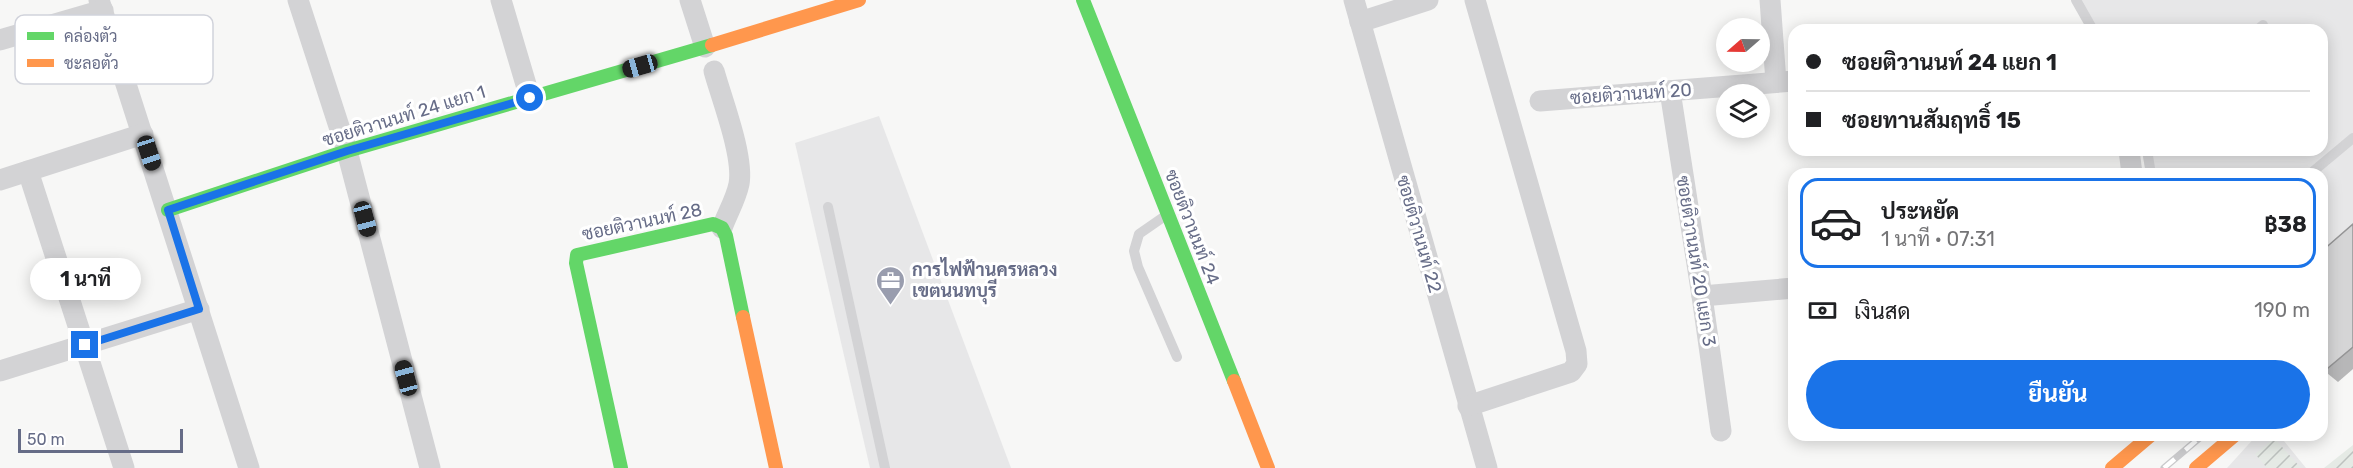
<!DOCTYPE html>
<html lang="th">
<meta charset="utf-8">
<style>
:root{--surface:#fff;--page:#f6f6f6;--text:#202124;--muted:#757577;--line:#e0e0e0;--accent:#1a73e8}
body{margin:0;font-family:Rubik,Sarabun,sans-serif;background:var(--page);color:var(--text);height:100vh;display:flex;flex-direction:column;font-size:22px;white-space:nowrap}
*{box-sizing:border-box;margin:0}
p{font-size:20px;color:var(--muted)}
.icon{flex:none;width:33px;height:33px;fill:none;stroke:currentColor;stroke-width:2;stroke-linecap:round;stroke-linejoin:round}
.map{position:relative;flex:1;overflow:hidden}
.details{position:absolute;left:1788px;top:168px;width:540px;height:273px;display:flex;flex-direction:column;background:var(--surface);border-radius:18px;box-shadow:0 3px 15px #0003}
.details>*{flex:none}
.top-card{position:absolute;left:1788px;top:24px;width:540px;height:132px;border-radius:18px;box-shadow:0 3px 15px #0003;display:grid;align-content:center;height:132px;padding:0 18px;background:var(--surface)}
.needle{width:39px;rotate:250deg}
.controls{position:absolute;left:1716px;top:18px;display:grid;gap:12px}
.controls a{display:grid;place-items:center;width:54px;height:54px;border-radius:50%;background:var(--surface);box-shadow:0 3px 15px #0003;font-size:30px}
.scale{position:absolute;left:18px;bottom:15px;width:165px;box-sizing:border-box;padding-left:6px;border:3px solid #666c87;border-top:0;font-size:16px;line-height:21px;white-space:nowrap;color:#666c87;-webkit-text-stroke:4px #fff;paint-order:stroke}
.end{position:absolute;width:27px;height:27px;margin:-14px;border:8px solid #1a73e8;background:#fff;box-shadow:0 0 0 3px #fff}
.from{border-radius:50%}
.bubble{position:absolute;height:42px;border-radius:21px;background:var(--surface);box-shadow:0 3px 15px #0003;font-size:20px;font-weight:700;line-height:42px;text-align:center}
.car{position:absolute;width:18px;height:36px;margin:-18px -9px;border-radius:8px;box-shadow:0 0 4px 2px #0007;background:linear-gradient(#222 24%,#8ab4d8 0 40%,#222 0 76%,#8ab4d8 0 86%,#222 0)}
.top-card b{display:flex;align-items:center;gap:21px;height:57px;font-size:22px}
.top-card b+b{border-top:2px solid var(--line)}
.top-card i{width:15px;height:15px;background:var(--text)}
ul{padding:10px 0 0;list-style:none}
li{display:flex;align-items:center;gap:18px;height:90px;margin:0 12px 9px;padding:0 6px;border:3px solid var(--line);border-radius:18px}
li div{flex:1}
li b{display:block;font-size:22px}
li em{font-style:normal;font-weight:700}
li.current{border-color:var(--accent)}
li>.icon{width:54px;height:54px;stroke-width:1.5}
.pay{display:flex;align-items:center;gap:15px;height:66px;padding:0 18px;font-size:22px}
.pay p{margin-inline-start:auto}
.action{display:flex;gap:12px;margin-top:auto;padding:12px 18px}
.action a{flex:1;height:69px;border-radius:36px;background:var(--accent);color:#fff;font-size:24px;font-weight:700;line-height:69px;text-align:center}
.map>svg:first-child{display:block}
.built{fill:#e7e7e8}
.garden{fill:url(#garden-furrows)}
.lines{fill:none;stroke-linecap:round;stroke-linejoin:round}
.lane{stroke:#d3d3d5;stroke-width:10}
.street{stroke:#d3d3d5;stroke-width:21}
.fast{stroke:#63d668;stroke-width:14}
.slow{stroke:#ff974d;stroke-width:14}
.rail-casing{stroke:#c9c9cb;stroke-width:7}
.rail{stroke:#fff;stroke-width:4.5;stroke-dasharray:14;stroke-linecap:butt}
.wall{fill:#b7b7b8}
.building{fill:#d5d5d6;stroke:#959596;stroke-width:1.5}
.route{stroke:#1a73e8;stroke-width:8}
.labels{text-anchor:middle;dominant-baseline:central;stroke-width:6;stroke-linejoin:round;paint-order:stroke}
.street-label{font-size:18px;fill:#666c87;stroke:#fff}
.poi-label{font-size:18px;font-weight:bold;fill:#666c87;stroke:#fff;text-anchor:start}
.key{fill:#fff;stroke:#d1d3db;stroke-width:1.5}
.key-label{font-size:16px;fill:#666c87}
</style>
<div class="map">
<svg width="2353" height="468" viewBox="0 0 2353 468">
<defs>
<pattern id="garden-furrows" width="10" height="10" patternUnits="userSpaceOnUse" patternTransform="scale(1.5)"><rect width="10" height="10" fill="#e5eae5"/><path d="M-1 1l2-2M0 10L10 0M9 11l2-2" fill="none" stroke="#bdc2bf"/></pattern>
</defs>
<rect width="100%" height="100%" fill="#f7f7f6"/>
<g class="built">
<path d="M 2071,0 L 2353,0 L 2353,237 L 2322,263 L 2322,174 L 2146,174 L 2142,150 L 2322,150 L 2322,30 L 2089,30 Z"/>
<path d="M 879,116 L 1011,468 L 870,468 L 795,143 Z"/>
<path d="M 2257,435 L 2279,435 L 2306,468 L 2227,468 Z"/>
</g>
<g class="garden">
<path d="M 2274,438 L 2301,468 L 2267,468 L 2255,454 Z"/>
<path d="M 2353,445 L 2353,468 L 2324,468 Z"/>
</g>
<g class="lines">
<g class="lane">
<path d="M 2076,0 L 2093,30"/>
<path d="M 2257,30 L 2263,25"/>
<path d="M 2147,150 L 2151,174"/>
<path d="M 2310,174 L 2353,138"/>
<path d="M 828,207 L 885,468"/>
<path d="M 1165,216 L 1139,234 L 1134,251 L 1138,267 L 1177,357"/>
</g>
<g class="street">
<path d="M 99,0 L 249,468"/>
<path d="M 298,0 L 347,151 L 430,468"/>
<path d="M 501,0 L 530,98"/>
<path d="M 690,0 L 705,47"/>
<path d="M 1354,0 L 1487,468"/>
<path d="M 1770,0 L 1776,82"/>
<path d="M 1360,22 L 1428,0"/>
<path d="M 0,40 L 103,10"/>
<path d="M 714,71 C 722,100 744,156 739,184 C 736,199 727,214 722,228"/>
<path d="M 1670,91 L 1702,296 L 1721,431"/>
<path d="M 1540,101 L 1794,81"/>
<path d="M 2129,150 L 2132,174"/>
<path d="M 28,171 L 124,468"/>
<path d="M 0,180 L 143,134"/>
<path d="M 1702,296 L 1794,288"/>
<path d="M 0,371 L 199,309"/>
<path d="M 1468,406 L 1571,372 L 1577,364 L 1576,351 L 1475,0"/>
</g>
<g class="fast">
<path d="M 1083,0 L 1234,381"/>
<path d="M 168,210 L 347,151 L 712,45"/>
<path d="M 621,468 L 576,263 L 577,255 L 713,224 L 722,228 L 726,236 L 743,317"/>
</g>
<g class="slow">
<path d="M 712,45 L 859,0"/>
<path d="M 743,317 L 776,468"/>
<path d="M 1234,381 L 1268,468"/>
<path d="M 2112,468 L 2151,435"/>
<path d="M 2196,468 L 2235,435"/>
</g>
<defs>
<path id="rail" d="M 2164,468 L 2203,435"/>
</defs>
<use href="#rail" class="rail-casing"/>
<use href="#rail" class="rail"/>
</g>
<path class="wall" d="M 2353,224 L 2353,369 L 2338,382 L 2322,369 L 2322,251 Z"/>
<path class="building" d="M 2353,224 L 2353,347 L 2328,368 L 2322,363 L 2322,251 Z"/>
<g class="lines">
<path class="route" d="M 85,345 L 199,309 L 168,210 L 347,151 L 530,98"/>
</g>
<defs>
<symbol id="office-pin" viewBox="-11 -11 22 30"><path d="M0 17L-7.5 6A9.5 9.5 0 1 1 7.5 6Z" fill="#999dae" stroke="#fff"/><path d="M-6-3h4V-5.5h4V-3h4V5H-6ZM-1-4.5V-3h2v-1.5ZM-6 0V1H6V0Z" fill="#fff"/></symbol>
</defs>
<g fill-rule="evenodd">
<use href="#office-pin" x="874" y="264" width="33" height="45"/>
</g>
<g class="labels">
<g class="street-label">
<text transform="translate(1631 94) rotate(-4)">ซอยติวานนท์ 20</text>
<text transform="translate(404 116) rotate(-17)">ซอยติวานนท์ 24 แยก 1</text>
<text transform="translate(642 222) rotate(-12)">ซอยติวานนท์ 28</text>
<text transform="translate(1192 227) rotate(69)">ซอยติวานนท์ 24</text>
<text transform="translate(1419 234) rotate(74)">ซอยติวานนท์ 22</text>
<text transform="translate(1696 261) rotate(81)">ซอยติวานนท์ 20 แยก 3</text>
</g>
<g class="poi-label">
<text x="912" y="270">การไฟฟ้านครหลวง<tspan x="912" dy="21">เขตนนทบุรี</tspan></text>
</g>
</g>
<rect x="15" y="15" width="198" height="69" rx="9" class="key"/>
<rect x="27" y="32" width="27" height="8" fill="#63d668"/>
<rect x="27" y="59" width="27" height="8" fill="#ff974d"/>
<g class="key-label">
<text x="64" y="42">คล่องตัว</text>
<text x="64" y="69">ชะลอตัว</text>
</g>
</svg>
<div class="controls">
<a><svg class="needle" viewBox="-14 -14 28 28"><path d="M0-13l5 13h-10z" fill="#e53935"/><path d="M0 13l5-13h-10z" fill="#757577"/></svg></a>
<a><svg class="icon" aria-label="layers" viewBox="0 0 24 24"><path d="M12 4l9 5-9 5-9-5zM3 14l9 5 9-5"/></svg></a>
</div>
<div class="scale">50 m</div>
<i class="end from" style="left:530px;top:98px"></i>
<i class="end" style="left:85px;top:345px"></i>
<div class="bubble" style="left:30px;top:258px;width:111px">1 นาที</div>
<i class="car" style="left:640px;top:66px;rotate:254deg"></i>
<i class="car" style="left:149px;top:153px;rotate:162deg"></i>
<i class="car" style="left:365px;top:219px;rotate:165deg"></i>
<i class="car" style="left:406px;top:378px;rotate:345deg"></i>
<div class="top-card">
<b><i class="from"></i>ซอยติวานนท์ 24 แยก 1</b>
<b><i></i>ซอยทานสัมฤทธิ์ 15</b>
</div>
<section class="details">
<ul>
<li class="current"><svg class="icon" aria-label="car" viewBox="0 0 24 24"><path d="M5 17H2v-5l4-1 3-4h7l3 4 3 1v5h-3M9 17h6M6 11h13"/><circle cx="7" cy="17" r="2"/><circle cx="17" cy="17" r="2"/></svg><div><b>ประหยัด</b><p>1 นาที · 07:31</p></div><em>฿38</em></li>
</ul>
<div class="pay"><svg class="icon" aria-label="cash" viewBox="0 0 24 24"><path d="M3 7h18v10H3z"/><circle cx="12" cy="12" r="2"/></svg>เงินสด<p>190 m</p></div>
<div class="action"><a>ยืนยัน</a></div>
</section>
</div>
